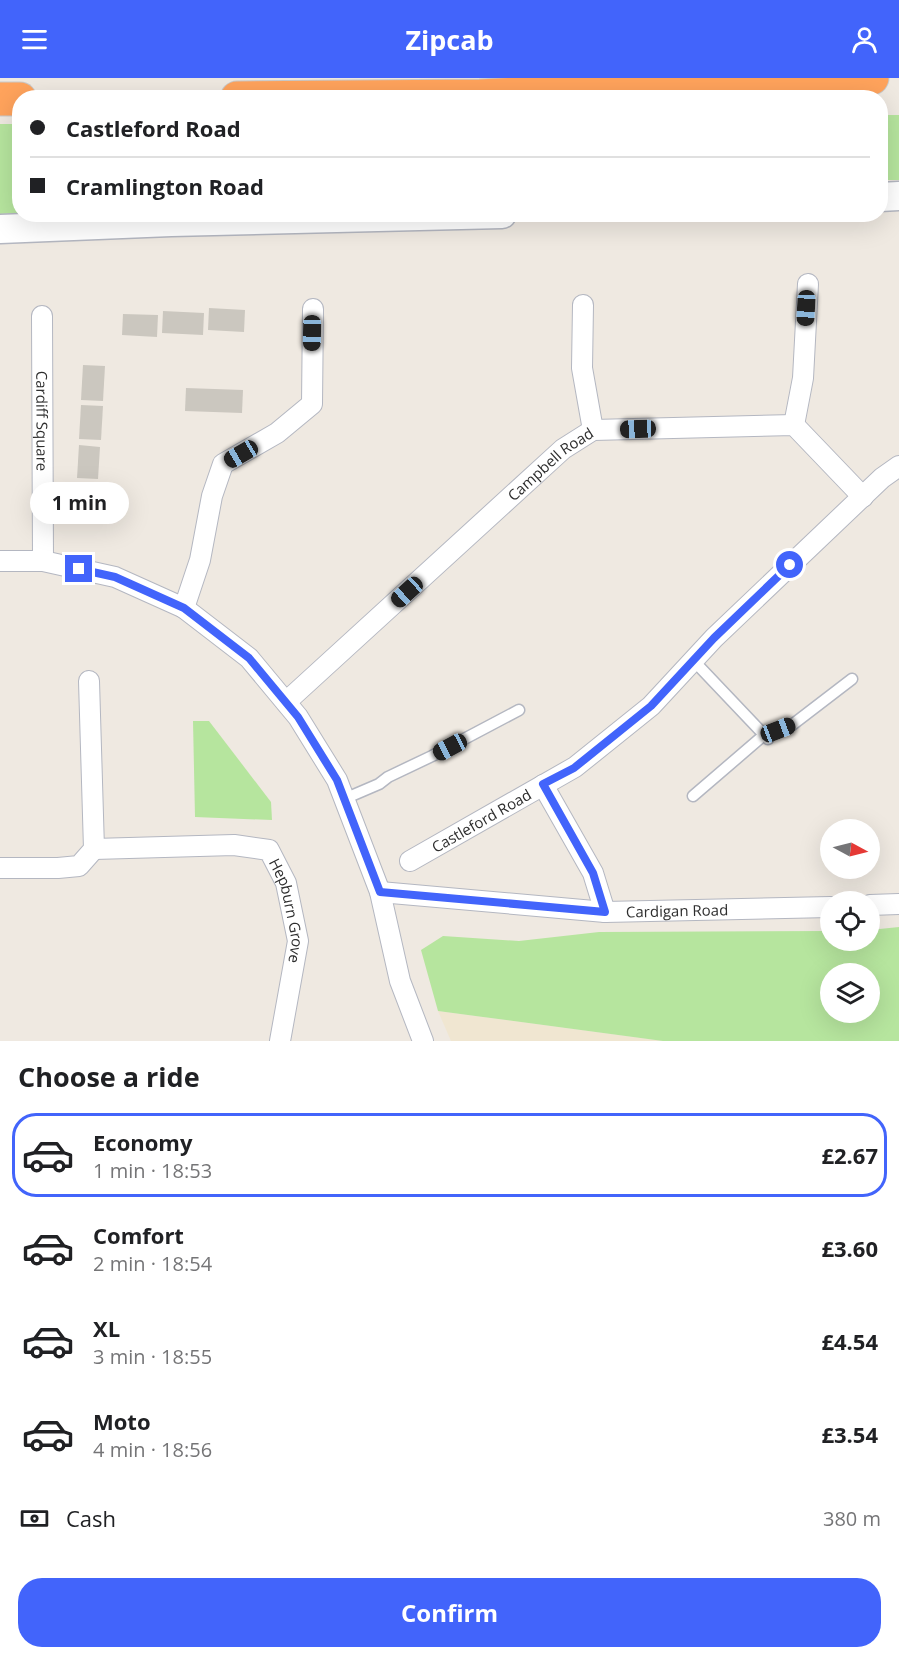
<!DOCTYPE html>
<meta charset="utf-8">
<style>
:root{--surface:#fff;--page:#f6f6f6;--text:#202124;--muted:#757577;--line:#e0e0e0;--accent:#4264fb}
body{margin:0;font-family:"Open Sans",sans-serif;background:var(--page);color:var(--text);height:100vh;display:flex;flex-direction:column;font-size:22px;white-space:nowrap}
*{box-sizing:border-box;margin:0}
p{font-size:20px;color:var(--muted)}
.icon{flex:none;width:33px;height:33px;fill:none;stroke:currentColor;stroke-width:2;stroke-linecap:round;stroke-linejoin:round}
.map{position:relative;height:963px;overflow:hidden}
.details{display:flex;flex-direction:column;background:var(--surface);flex:1}
.details>*{flex:none}
.top-card{position:absolute;left:12px;top:12px;width:876px;height:132px;border-radius:24px;box-shadow:0 6px 24px #0002;display:grid;align-content:center;height:132px;padding:0 18px;background:var(--surface)}
.needle{width:39px;rotate:97deg}
.tools{position:absolute;left:820px;top:741px;display:grid;gap:12px}
.tools a{display:grid;place-items:center;width:60px;height:60px;border-radius:50%;background:var(--surface);box-shadow:0 6px 24px #0002;font-size:30px}
.end{position:absolute;width:27px;height:27px;margin:-14px;border:8px solid #4264fb;background:#fff;box-shadow:0 0 0 3px #fff}
.from{border-radius:50%}
.bubble{position:absolute;height:42px;border-radius:21px;background:var(--surface);box-shadow:0 6px 24px #0002;font-size:20px;font-weight:700;line-height:42px;text-align:center}
.car{position:absolute;width:18px;height:36px;margin:-18px -9px;border-radius:8px;box-shadow:0 0 4px 2px #0007;background:linear-gradient(#222 24%,#8ab4d8 0 40%,#222 0 76%,#8ab4d8 0 86%,#222 0)}
.top-card b{display:flex;align-items:center;gap:21px;height:57px;font-size:22px}
.top-card b+b{border-top:2px solid var(--line)}
.top-card i{width:15px;height:15px;background:var(--text)}
ul{padding:0;list-style:none}
li{display:flex;align-items:center;gap:18px;height:84px;margin:0 12px 9px;padding:0 6px;border:3px solid transparent;border-radius:24px}
li div{flex:1}
li b{display:block;font-size:22px}
li em{font-style:normal;font-weight:700}
li.selected{border-color:var(--accent)}
li>.icon{width:54px;height:54px;stroke-width:1.5}
h2{padding:0 18px;font-size:27px;line-height:72px}
.pay{display:flex;align-items:center;gap:15px;height:66px;padding:0 18px;font-size:22px}
.pay p{margin-inline-start:auto}
.action{display:flex;gap:12px;margin-top:auto;padding:12px 18px}
.action a{flex:1;height:69px;border-radius:24px;background:var(--accent);color:#fff;font-size:24px;font-weight:700;line-height:69px;text-align:center}
header{display:flex;justify-content:space-between;align-items:center;height:78px;padding:0 18px;background:var(--accent);color:#fff;font-size:27px;font-weight:700}
.map>svg:first-child{display:block}
.education{fill:#f0e6d1}
.green{fill:#b6e59e;fill-rule:evenodd}
.building{fill:#cbc7bf}
.lines{fill:none;stroke-linecap:round;stroke-linejoin:round}
.lane-casing{stroke:#b4b7c1;stroke-width:13}
.street-casing{stroke:#b4b7c1;stroke-width:22}
.secondary-casing{stroke:#b4b7c1;stroke-width:31}
.highway-casing{stroke:#c9c9c9;stroke-width:35}
.lane{stroke:#fff;stroke-width:10}
.street{stroke:#fff;stroke-width:20}
.secondary{stroke:#fff;stroke-width:28}
.highway{stroke:#ffa35c;stroke-width:33}
.route{stroke:#4264fb;stroke-width:8}
.labels{text-anchor:middle;dominant-baseline:central;stroke-width:4.5;stroke-linejoin:round;paint-order:stroke}
.street-label{font-size:15px;fill:#2e2e2e;stroke:#fff}
</style>
<header><svg class="icon" aria-label="menu" viewBox="0 0 24 24"><path d="M4 6h16M4 12h16M4 18h16"/></svg>Zipcab<svg class="icon" aria-label="person" viewBox="0 0 24 24"><circle cx="12" cy="8" r="4"/><path d="M4 21q1-7 8-7t8 7"/></svg></header>
<div class="map">
<svg width="899" height="963" viewBox="0 0 899 963">
<rect width="100%" height="100%" fill="#efe9e1"/>
<path class="education" d="M 438,933 L 663,963 L 451,963 Z"/>
<g class="green">
<rect x="881" y="37" width="18" height="65"/>
<path d="M 0,46 L 19,46 L 19,135 L 0,136 Z"/>
<path d="M 193,643 L 209,643 L 271,724 L 272,742 L 195,739 Z"/>
<path d="M 899,849 L 899,963 L 663,963 L 438,933 L 421,872 L 443,858 L 519,863 L 599,854 L 831,853 L 831,862 L 870,862 L 870,852 ZM 831,896 L 870,896 L 870,934 L 831,934 Z"/>
</g>
<g class="building">
<path d="M 209,230 L 245,232 L 244,254 L 208,252 Z"/>
<path d="M 163,233 L 204,235 L 203,257 L 162,255 Z"/>
<path d="M 123,236 L 158,237 L 157,259 L 122,257 Z"/>
<path d="M 83,287 L 105,288 L 103,323 L 81,322 Z"/>
<path d="M 186,310 L 243,312 L 242,335 L 185,333 Z"/>
<path d="M 81,327 L 103,328 L 101,362 L 79,361 Z"/>
<path d="M 79,367 L 100,369 L 98,401 L 77,400 Z"/>
</g>
<g class="lines">
<defs>
<g id="lane">
<path d="M 693,582 L 768,661"/>
<path d="M 693,718 L 764,657 L 792,647 L 852,601"/>
<path d="M 344,721 L 379,706 L 388,699 L 432,678 L 519,632"/>
</g>
<g id="street">
<path d="M 583,227 L 582,290 L 593,352"/>
<path id="s1" d="M 42,238 L 43,483"/>
<path d="M 794,347 L 803,300 L 808,206"/>
<path d="M 0,483 L 43,483 L 115,499 L 184,530 L 249,580 L 298,639 L 337,702 L 380,814 L 400,903 L 423,963"/>
<path d="M 184,530 L 200,482 L 212,418 L 223,386 L 277,355 L 312,326 L 313,231"/>
<path id="s2" d="M 286,624 L 563,371 L 593,352 L 794,347 L 863,419"/>
<path d="M 543,707 L 593,795 L 605,834"/>
<path id="s3" d="M 94,771 L 234,767 L 269,772 L 286,805 L 298,863 L 280,963"/>
<path id="s4" d="M 410,783 L 575,689 L 651,628 L 714,560 L 882,400 L 899,388"/>
<path d="M 0,790 L 58,790 L 79,788 L 94,771 L 89,603"/>
<path id="s5" d="M 380,814 L 605,834 L 831,829"/>
<path d="M 870,827 L 899,826"/>
</g>
<g id="secondary">
<path d="M 880,119 L 899,118"/>
<path d="M 0,151 L 171,144 L 502,136"/>
</g>
<g id="highway">
<path d="M 237,20 L 480,18 L 668,8 L 823,4 L 872,0"/>
<path d="M 0,21 L 20,21"/>
</g>
</defs>
<use href="#lane" class="lane-casing"/>
<use href="#street" class="street-casing"/>
<use href="#secondary" class="secondary-casing"/>
<use href="#highway" class="highway-casing"/>
<use href="#lane" class="lane"/>
<use href="#street" class="street"/>
<use href="#secondary" class="secondary"/>
<use href="#highway" class="highway"/>
</g>
<g class="lines">
<path class="route" d="M 79,491 L 115,499 L 184,530 L 249,580 L 298,639 L 337,702 L 380,814 L 605,834 L 593,795 L 543,706 L 574,690 L 651,628 L 714,560 L 790,487"/>
</g>
<g class="labels">
<g class="street-label">
<text stroke="none"><textPath href="#s1" startOffset="105">Cardiff Square</textPath></text>
<text stroke="none"><textPath href="#s2" startOffset="356">Campbell Road</textPath></text>
<text stroke="none"><textPath href="#s4" startOffset="82">Castleford Road</textPath></text>
<text stroke="none"><textPath href="#s5" startOffset="298">Cardigan Road</textPath></text>
<text stroke="none"><textPath href="#s3" startOffset="240">Hepburn Grove</textPath></text>
</g>
</g>
</svg>
<div class="tools">
<a><svg class="needle" viewBox="-14 -14 28 28"><path d="M0-13l5 13h-10z" fill="#e53935"/><path d="M0 13l5-13h-10z" fill="#757577"/></svg></a>
<a><svg class="icon" aria-label="locate" viewBox="0 0 24 24"><circle cx="12" cy="12" r="6"/><path d="M12 2v4M12 18v4M2 12h4M18 12h4"/></svg></a>
<a><svg class="icon" aria-label="layers" viewBox="0 0 24 24"><path d="M12 4l9 5-9 5-9-5zM3 14l9 5 9-5"/></svg></a>
</div>
<i class="end from" style="left:790px;top:487px"></i>
<i class="end" style="left:79px;top:491px"></i>
<div class="bubble" style="left:30px;top:404px;width:99px">1 min</div>
<i class="car" style="left:806px;top:230px;rotate:183deg"></i>
<i class="car" style="left:312px;top:255px;rotate:181deg"></i>
<i class="car" style="left:638px;top:351px;rotate:268deg"></i>
<i class="car" style="left:241px;top:376px;rotate:240deg"></i>
<i class="car" style="left:407px;top:514px;rotate:228deg"></i>
<i class="car" style="left:778px;top:652px;rotate:69deg"></i>
<i class="car" style="left:450px;top:669px;rotate:242deg"></i>
<div class="top-card">
<b><i class="from"></i>Castleford Road</b>
<b><i></i>Cramlington Road</b>
</div>
</div>
<section class="details">
<h2>Choose a ride</h2>
<ul>
<li class="selected"><svg class="icon" aria-label="car" viewBox="0 0 24 24"><path d="M5 17H2v-5l4-1 3-4h7l3 4 3 1v5h-3M9 17h6M6 11h13"/><circle cx="7" cy="17" r="2"/><circle cx="17" cy="17" r="2"/></svg><div><b>Economy</b><p>1 min · 18:53</p></div><em>£2.67</em></li>
<li><svg class="icon" aria-label="car" viewBox="0 0 24 24"><path d="M5 17H2v-5l4-1 3-4h7l3 4 3 1v5h-3M9 17h6M6 11h13"/><circle cx="7" cy="17" r="2"/><circle cx="17" cy="17" r="2"/></svg><div><b>Comfort</b><p>2 min · 18:54</p></div><em>£3.60</em></li>
<li><svg class="icon" aria-label="car" viewBox="0 0 24 24"><path d="M5 17H2v-5l4-1 3-4h7l3 4 3 1v5h-3M9 17h6M6 11h13"/><circle cx="7" cy="17" r="2"/><circle cx="17" cy="17" r="2"/></svg><div><b>XL</b><p>3 min · 18:55</p></div><em>£4.54</em></li>
<li><svg class="icon" aria-label="car" viewBox="0 0 24 24"><path d="M5 17H2v-5l4-1 3-4h7l3 4 3 1v5h-3M9 17h6M6 11h13"/><circle cx="7" cy="17" r="2"/><circle cx="17" cy="17" r="2"/></svg><div><b>Moto</b><p>4 min · 18:56</p></div><em>£3.54</em></li>
</ul>
<div class="pay"><svg class="icon" aria-label="cash" viewBox="0 0 24 24"><path d="M3 7h18v10H3z"/><circle cx="12" cy="12" r="2"/></svg>Cash<p>380 m</p></div>
<div class="action"><a>Confirm</a></div>
</section>
